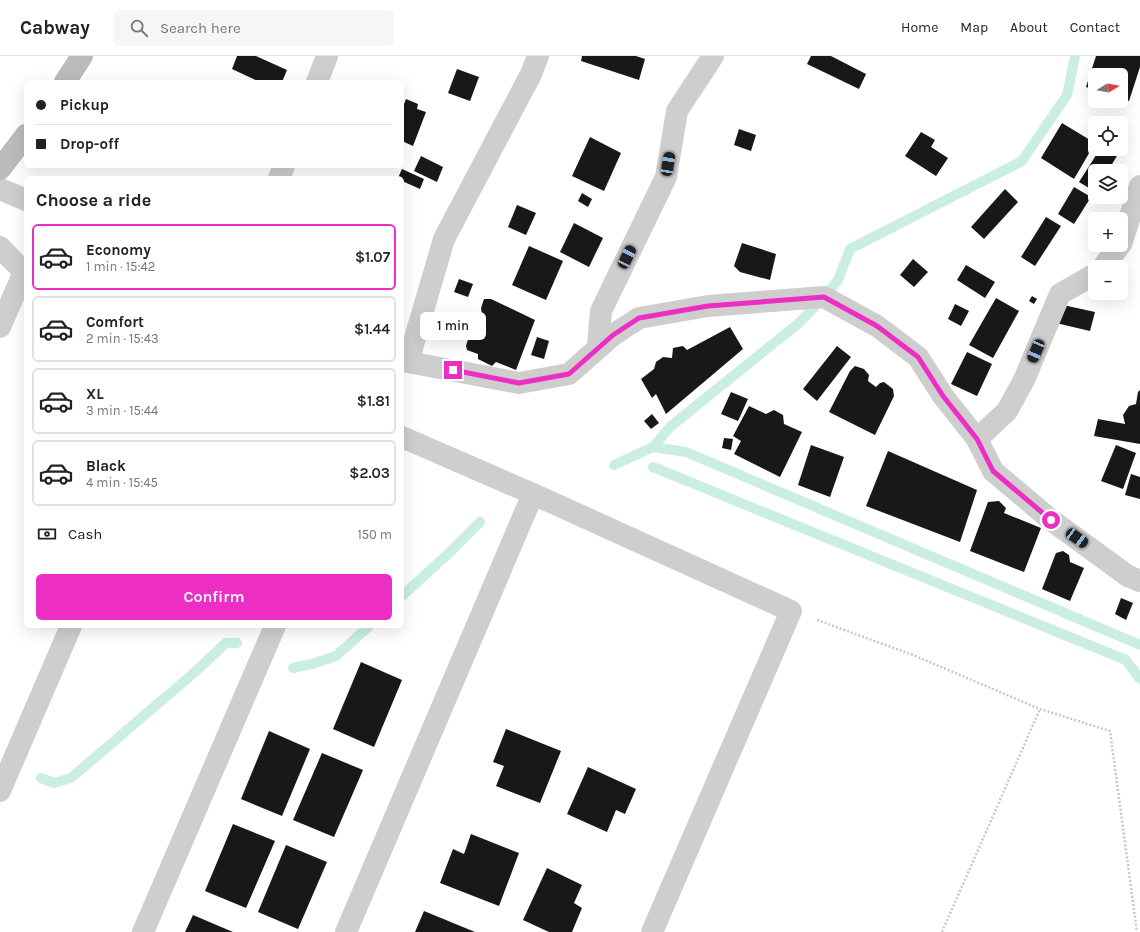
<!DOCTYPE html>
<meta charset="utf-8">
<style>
:root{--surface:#fff;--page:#f6f6f6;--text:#222;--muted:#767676;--line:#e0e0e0;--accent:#ec2ec4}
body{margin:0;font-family:Karla,sans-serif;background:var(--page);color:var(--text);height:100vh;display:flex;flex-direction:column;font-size:15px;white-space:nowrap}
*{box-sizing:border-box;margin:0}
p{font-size:13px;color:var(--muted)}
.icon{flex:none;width:22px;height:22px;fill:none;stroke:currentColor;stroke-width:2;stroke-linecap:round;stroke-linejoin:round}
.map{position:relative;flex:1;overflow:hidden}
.panel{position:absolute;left:24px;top:120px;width:380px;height:452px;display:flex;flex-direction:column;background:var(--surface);border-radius:6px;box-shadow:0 4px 16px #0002}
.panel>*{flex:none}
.guide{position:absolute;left:24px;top:24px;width:380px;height:88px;border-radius:6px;box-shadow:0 4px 16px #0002;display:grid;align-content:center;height:88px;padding:0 12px;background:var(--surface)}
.needle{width:26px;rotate:79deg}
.tools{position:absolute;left:1088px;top:12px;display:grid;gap:8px}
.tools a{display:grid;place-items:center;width:40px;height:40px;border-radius:6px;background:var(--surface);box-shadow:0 4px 16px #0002;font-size:20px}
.end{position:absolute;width:18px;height:18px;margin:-9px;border:5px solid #ec2ec4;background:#fff;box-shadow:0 0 0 2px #fff}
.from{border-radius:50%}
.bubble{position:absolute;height:28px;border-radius:6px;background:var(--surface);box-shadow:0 4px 16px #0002;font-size:13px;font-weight:600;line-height:28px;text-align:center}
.car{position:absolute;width:12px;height:24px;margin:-12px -6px;border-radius:5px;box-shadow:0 0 3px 1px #0007;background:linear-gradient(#222 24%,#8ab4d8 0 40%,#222 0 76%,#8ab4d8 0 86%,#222 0)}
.guide b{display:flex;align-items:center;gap:14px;height:38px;font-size:15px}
.guide b+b{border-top:1px solid var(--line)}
.guide i{width:10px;height:10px;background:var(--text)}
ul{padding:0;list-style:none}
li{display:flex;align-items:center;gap:12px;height:66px;margin:0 8px 6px;padding:0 4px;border:2px solid var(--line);border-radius:6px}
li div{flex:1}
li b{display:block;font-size:15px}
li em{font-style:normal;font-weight:600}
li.active{border-color:var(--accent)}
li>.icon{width:36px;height:36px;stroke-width:1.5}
h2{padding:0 12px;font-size:18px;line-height:48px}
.pay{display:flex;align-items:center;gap:10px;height:44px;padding:0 12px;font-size:15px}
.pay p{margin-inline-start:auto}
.action{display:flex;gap:8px;margin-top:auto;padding:8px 12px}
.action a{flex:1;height:46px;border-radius:6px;background:var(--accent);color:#fff;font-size:16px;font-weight:600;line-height:46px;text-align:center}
header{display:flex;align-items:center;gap:24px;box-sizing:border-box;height:56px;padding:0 20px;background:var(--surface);border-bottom:1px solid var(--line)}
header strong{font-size:19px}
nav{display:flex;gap:22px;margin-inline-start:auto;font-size:14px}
.search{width:280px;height:36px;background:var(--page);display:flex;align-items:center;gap:10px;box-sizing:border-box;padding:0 14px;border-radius:6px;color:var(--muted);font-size:15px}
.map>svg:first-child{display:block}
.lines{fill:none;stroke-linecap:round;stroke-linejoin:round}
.stream{stroke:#caeee2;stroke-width:10}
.building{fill:#181818}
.path{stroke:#c8c8c8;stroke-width:2.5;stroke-dasharray:2 2;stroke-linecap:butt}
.street{stroke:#cecece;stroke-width:22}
.secondary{stroke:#bbb;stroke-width:22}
.route{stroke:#ec2ec4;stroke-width:5}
</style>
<header>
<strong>Cabway</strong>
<div class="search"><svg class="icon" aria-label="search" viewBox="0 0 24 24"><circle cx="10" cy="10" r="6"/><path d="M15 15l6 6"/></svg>Search here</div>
<nav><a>Home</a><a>Map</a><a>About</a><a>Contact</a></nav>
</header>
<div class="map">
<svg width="1140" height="876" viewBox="0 0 1140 876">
<rect width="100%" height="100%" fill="#fff"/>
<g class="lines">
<g class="stream">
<path d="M 653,391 L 686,396 L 1140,589"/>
<path d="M 614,409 L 653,391 L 670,371 L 800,266 L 824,241 L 838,224 L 850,193 L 1022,105 L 1067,39 L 1075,0"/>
<path d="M 653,411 L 1126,604 L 1140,623"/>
<path d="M 402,540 L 450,496 L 480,466"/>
<path d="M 293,612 L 312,608 L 336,600 L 369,570"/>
<path d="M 41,722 L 54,727 L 71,722 L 195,616 L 226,587 L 237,587"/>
</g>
</g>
<g class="building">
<path d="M 237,0 L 256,0 L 287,14 L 282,26 L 260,26 L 232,13 Z"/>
<path d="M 582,0 L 636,0 L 645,3 L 639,24 L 581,5 Z"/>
<path d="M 811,0 L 831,0 L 866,18 L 859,33 L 807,8 Z"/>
<path d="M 1096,0 L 1140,0 L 1140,11 L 1129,45 L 1121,43 L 1121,19 L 1095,19 L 1095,34 L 1086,31 Z"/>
<path d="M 457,13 L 479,21 L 470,45 L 448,37 Z"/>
<path d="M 406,43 L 418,48 L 417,53 L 426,56 L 413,90 L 402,85 L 402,65 L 404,60 L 402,60 L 402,53 Z"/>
<path d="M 1062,67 L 1095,87 L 1074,123 L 1041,102 Z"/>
<path d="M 739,73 L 756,79 L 751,95 L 734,89 Z"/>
<path d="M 921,76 L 935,84 L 931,91 L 948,102 L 936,120 L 905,100 Z"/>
<path d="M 590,81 L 621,97 L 604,135 L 572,120 Z"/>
<path d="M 1100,93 L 1110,93 L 1118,98 L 1108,115 L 1095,115 L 1094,135 L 1079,126 Z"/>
<path d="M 421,100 L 443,111 L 437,126 L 414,115 Z"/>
<path d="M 402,113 L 424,123 L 420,133 L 402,125 L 402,122 L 398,122 Z"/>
<path d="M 1074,131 L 1091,141 L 1074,168 L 1058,158 Z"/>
<path d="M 1005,133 L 1018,146 L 984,183 L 971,171 Z"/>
<path d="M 582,137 L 592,143 L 588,151 L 578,145 Z"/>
<path d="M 517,149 L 536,157 L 526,179 L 508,171 Z"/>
<path d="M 1046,161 L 1061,170 L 1035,210 L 1021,201 Z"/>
<path d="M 574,167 L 603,182 L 589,211 L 560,196 Z"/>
<path d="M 742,187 L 776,198 L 770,224 L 740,216 L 734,210 Z"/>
<path d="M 529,190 L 563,205 L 546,244 L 512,229 Z"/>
<path d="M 913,203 L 928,216 L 914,231 L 900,219 Z"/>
<path d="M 966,209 L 995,226 L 985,242 L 957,224 Z"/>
<path d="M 459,223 L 473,228 L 468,241 L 454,236 Z"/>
<path d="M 1032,240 L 1037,243 L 1034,248 L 1029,245 Z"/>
<path d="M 996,242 L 1019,255 L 993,302 L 969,289 Z"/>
<path d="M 484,243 L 491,243 L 535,264 L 516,314 L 496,306 L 492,310 L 478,303 L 478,298 L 467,294 L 466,290 L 470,276 L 476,274 L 482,259 L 481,252 Z"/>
<path d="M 955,248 L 969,255 L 961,270 L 948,263 Z"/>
<path d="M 1063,249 L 1095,256 L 1090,275 L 1056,267 Z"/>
<path d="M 730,271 L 743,293 L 666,358 L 656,338 L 652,342 L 641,323 L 654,313 L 656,306 L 663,301 L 672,302 L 673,292 L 683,290 L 687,294 Z"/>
<path d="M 537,281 L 549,285 L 544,303 L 531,299 Z"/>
<path d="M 837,290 L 851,301 L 817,345 L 803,333 Z"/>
<path d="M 967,296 L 992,308 L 977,340 L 951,328 Z"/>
<path d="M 855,310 L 864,313 L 869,319 L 868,325 L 876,331 L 880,327 L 884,326 L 893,333 L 894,340 L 875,379 L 829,356 L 850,315 Z"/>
<path d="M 1140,334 L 1140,388 L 1094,380 L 1098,363 L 1125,368 L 1123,359 L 1129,350 L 1136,348 L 1138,336 Z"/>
<path d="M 731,336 L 748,343 L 738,365 L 721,358 Z"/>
<path d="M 749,350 L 766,358 L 774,354 L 783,359 L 784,368 L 802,376 L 780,421 L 734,398 L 741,385 L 733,380 Z"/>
<path d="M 652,358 L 659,367 L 651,373 L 644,365 Z"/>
<path d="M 724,382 L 733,383 L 731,394 L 722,392 Z"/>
<path d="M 811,389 L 844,401 L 830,441 L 798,429 Z"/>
<path d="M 1116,389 L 1136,397 L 1123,433 L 1101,425 Z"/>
<path d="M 888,395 L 977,434 L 960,486 L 866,450 Z"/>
<path d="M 1131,418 L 1140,421 L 1140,443 L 1125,439 Z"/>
<path d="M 999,445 L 1006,452 L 1004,457 L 1041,472 L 1024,516 L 970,495 L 988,446 Z"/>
<path d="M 1063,495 L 1069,499 L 1070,506 L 1084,512 L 1070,545 L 1042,533 L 1056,497 Z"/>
<path d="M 1121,542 L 1133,547 L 1126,564 L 1115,558 Z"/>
<path d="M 361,606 L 402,624 L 374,691 L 333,673 Z"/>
<path d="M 506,673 L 561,695 L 540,747 L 496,730 L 504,710 L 493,706 Z"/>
<path d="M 269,675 L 310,693 L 282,760 L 241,743 Z"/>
<path d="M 322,697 L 363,714 L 334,781 L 293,764 Z"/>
<path d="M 588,711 L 636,733 L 625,758 L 616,754 L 607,776 L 567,758 Z"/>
<path d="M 233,768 L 275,785 L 246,852 L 205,835 Z"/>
<path d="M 471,778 L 519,797 L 499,850 L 440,827 L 453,793 L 464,798 Z"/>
<path d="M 286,789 L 327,806 L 298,873 L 258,856 Z"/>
<path d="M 547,812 L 582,829 L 574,847 L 582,852 L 572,876 L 549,876 L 523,864 Z"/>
<path d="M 424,855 L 475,876 L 415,876 Z"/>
<path d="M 193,859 L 233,876 L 185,876 Z"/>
</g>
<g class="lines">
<g class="path">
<path d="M 817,564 L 913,599 L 1040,653 L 1110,675 L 1137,876"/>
<path d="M 942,876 L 1040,653"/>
</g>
<g class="street">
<path d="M 317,26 L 327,0"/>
<path d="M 279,122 L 284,110"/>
<path d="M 0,133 L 26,144"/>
<path d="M 1121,188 L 1140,130"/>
<path d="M 0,191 L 24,216"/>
<path d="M 1103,211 L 1120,189"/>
<path d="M 0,271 L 24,216 L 26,217"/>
<path d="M 598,291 L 601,255 L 666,121 L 677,55 L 713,0"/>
<path d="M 402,303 L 408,306 L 519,327 L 569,318 L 613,279 L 639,262 L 708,250 L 824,241 L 877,270 L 918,301 L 943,340 L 977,383 L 993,415 L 1051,464 L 1128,520 L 1140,525"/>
<path d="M 408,306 L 444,183 L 531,18 L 538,0"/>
<path d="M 977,383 L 1007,355 L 1024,324 L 1060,238 L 1095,218"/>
<path d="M 533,438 L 791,555 L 652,876"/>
<path d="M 0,735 L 71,570"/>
<path d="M 143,876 L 275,570"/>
<path d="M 346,876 L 533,438 L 402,381"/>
</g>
<g class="secondary">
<path d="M 65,26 L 82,0"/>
<path d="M 0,113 L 26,79"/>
</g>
</g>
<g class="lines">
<path class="route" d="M 453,314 L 519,327 L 569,318 L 613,279 L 639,262 L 708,250 L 824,241 L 877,270 L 918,301 L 943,340 L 977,383 L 993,415 L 1051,464"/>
</g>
</svg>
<div class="tools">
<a><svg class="needle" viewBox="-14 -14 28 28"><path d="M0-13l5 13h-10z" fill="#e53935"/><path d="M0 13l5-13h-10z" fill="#767676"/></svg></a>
<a><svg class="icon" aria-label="locate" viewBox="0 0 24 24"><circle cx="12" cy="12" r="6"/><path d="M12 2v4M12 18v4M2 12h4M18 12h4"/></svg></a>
<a><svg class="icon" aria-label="layers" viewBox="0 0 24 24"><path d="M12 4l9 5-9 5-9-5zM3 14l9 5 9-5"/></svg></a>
<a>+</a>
<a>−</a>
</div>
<i class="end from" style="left:1051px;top:464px"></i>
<i class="end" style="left:453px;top:314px"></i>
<div class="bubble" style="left:420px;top:256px;width:66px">1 min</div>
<i class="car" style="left:668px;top:108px;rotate:9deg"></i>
<i class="car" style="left:627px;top:201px;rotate:26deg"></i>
<i class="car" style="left:1036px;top:295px;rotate:203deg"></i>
<i class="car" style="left:1077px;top:482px;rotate:126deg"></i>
<div class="guide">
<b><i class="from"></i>Pickup</b>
<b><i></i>Drop-off</b>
</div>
<section class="panel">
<h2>Choose a ride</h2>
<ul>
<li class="active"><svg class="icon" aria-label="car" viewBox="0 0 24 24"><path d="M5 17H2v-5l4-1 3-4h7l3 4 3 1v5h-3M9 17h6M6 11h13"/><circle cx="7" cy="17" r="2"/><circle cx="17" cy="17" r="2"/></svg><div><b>Economy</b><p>1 min · 15:42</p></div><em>$1.07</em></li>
<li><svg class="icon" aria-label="car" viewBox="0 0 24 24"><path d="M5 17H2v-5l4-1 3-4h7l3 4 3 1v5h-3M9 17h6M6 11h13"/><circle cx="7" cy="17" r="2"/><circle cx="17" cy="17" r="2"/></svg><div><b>Comfort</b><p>2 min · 15:43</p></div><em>$1.44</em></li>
<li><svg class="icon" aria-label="car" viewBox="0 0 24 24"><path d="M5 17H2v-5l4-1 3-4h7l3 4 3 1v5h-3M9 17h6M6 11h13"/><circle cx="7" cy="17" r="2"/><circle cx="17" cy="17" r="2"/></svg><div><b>XL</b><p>3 min · 15:44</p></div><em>$1.81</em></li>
<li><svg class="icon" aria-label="car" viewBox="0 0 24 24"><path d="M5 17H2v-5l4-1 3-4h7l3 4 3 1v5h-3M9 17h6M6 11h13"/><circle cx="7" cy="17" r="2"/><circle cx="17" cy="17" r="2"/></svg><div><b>Black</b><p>4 min · 15:45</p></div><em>$2.03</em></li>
</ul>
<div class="pay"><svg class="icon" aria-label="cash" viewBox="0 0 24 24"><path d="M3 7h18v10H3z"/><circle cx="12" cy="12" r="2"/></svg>Cash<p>150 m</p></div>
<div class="action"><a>Confirm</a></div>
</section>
</div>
